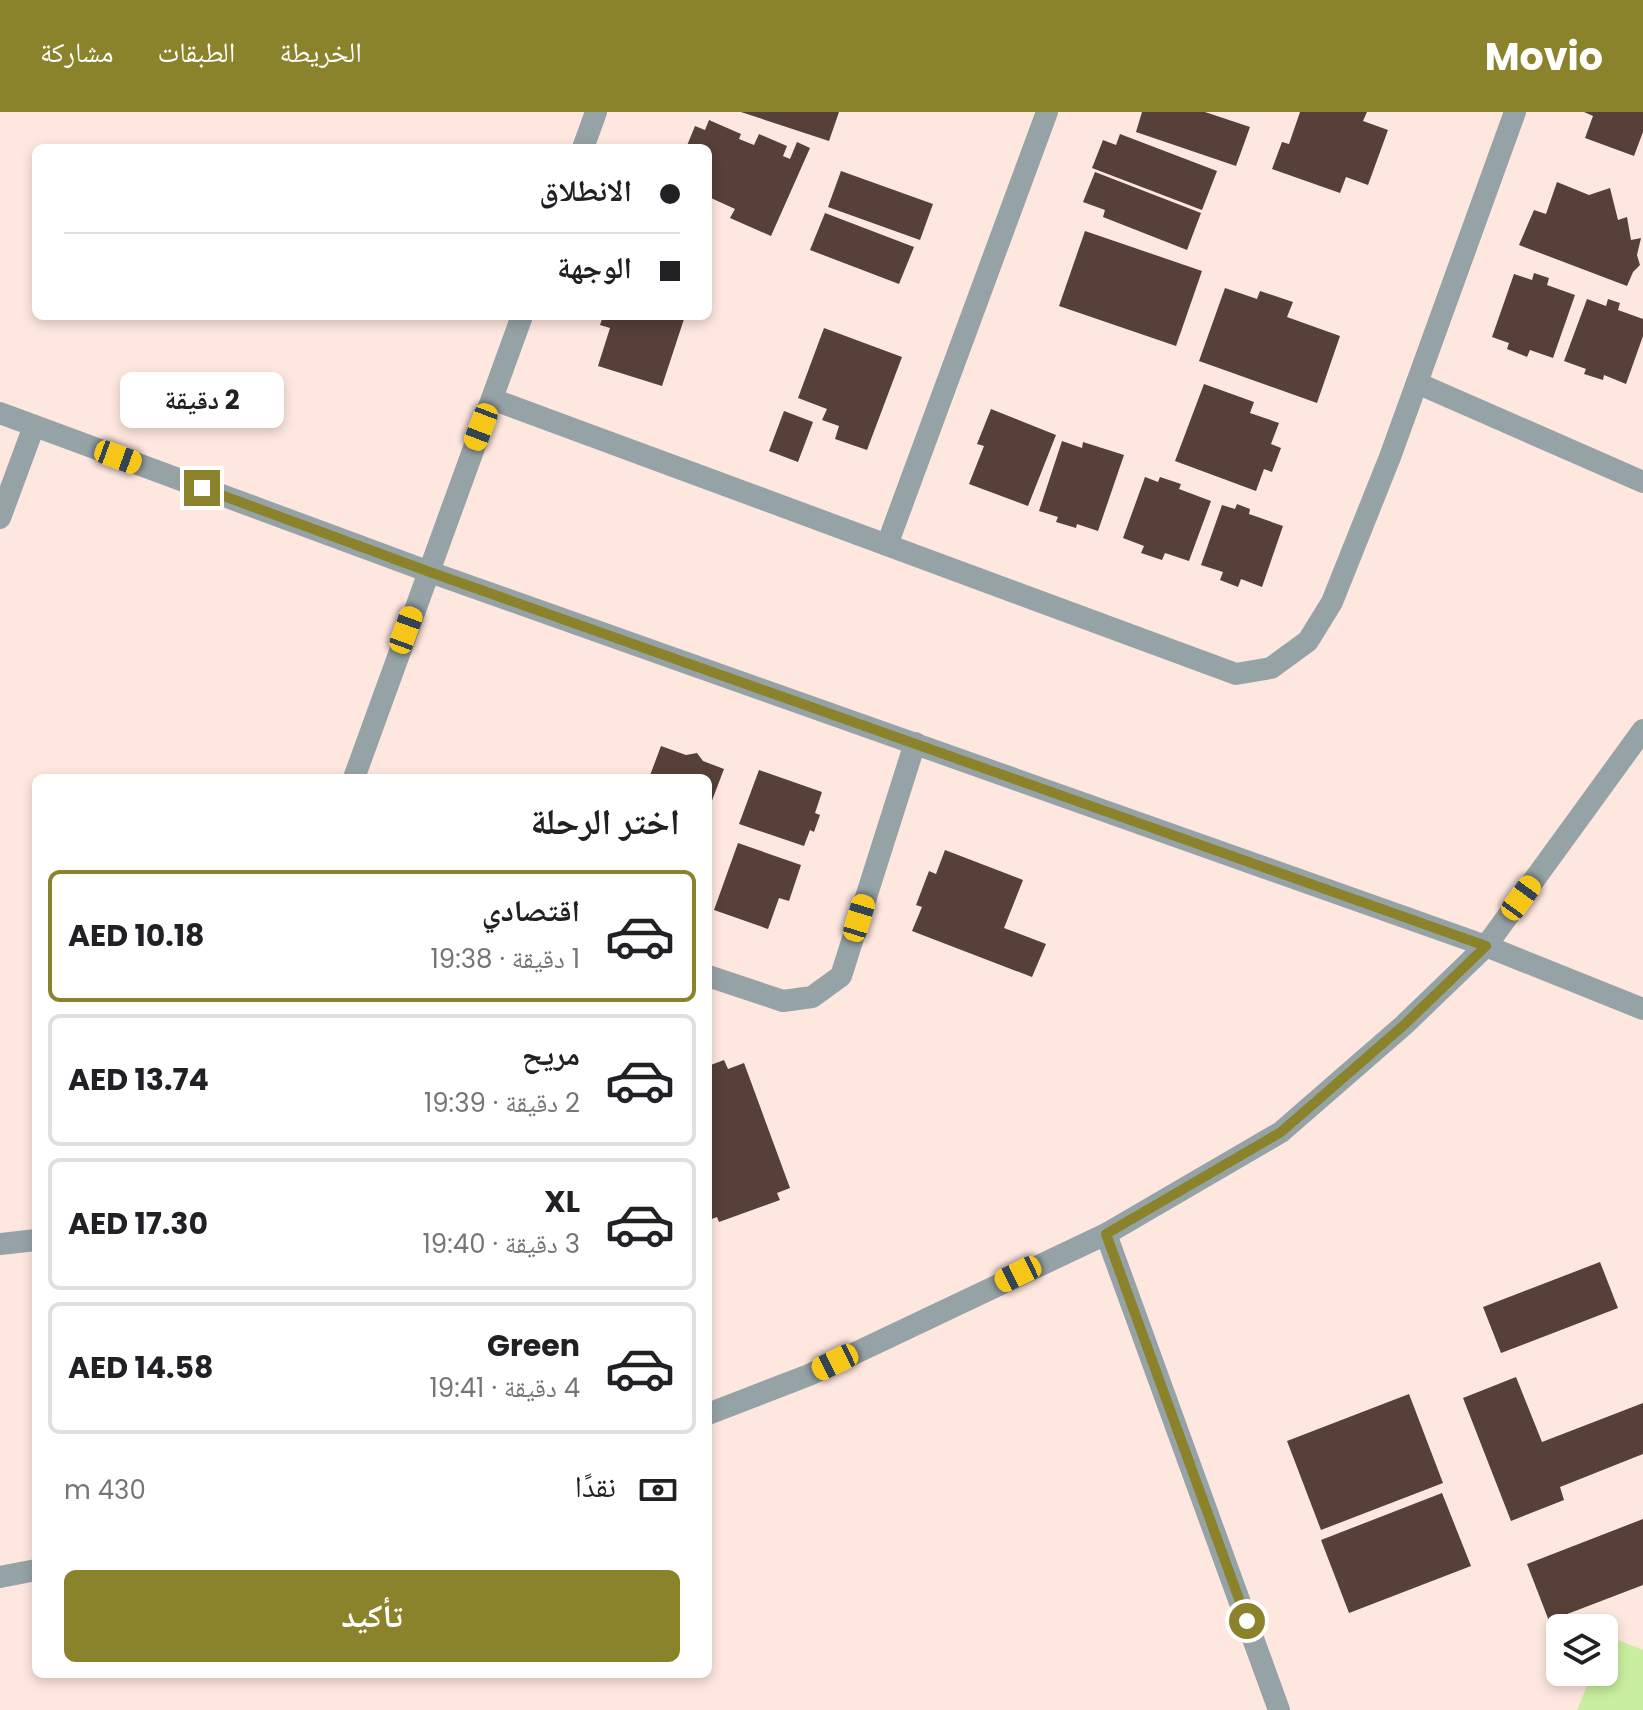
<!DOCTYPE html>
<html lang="ar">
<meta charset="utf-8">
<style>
:root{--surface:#fff;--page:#f2f2f2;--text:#202124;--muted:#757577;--line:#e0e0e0;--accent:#8a832b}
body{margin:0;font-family:Poppins,"Noto Naskh Arabic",sans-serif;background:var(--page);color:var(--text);direction:rtl;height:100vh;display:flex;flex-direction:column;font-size:30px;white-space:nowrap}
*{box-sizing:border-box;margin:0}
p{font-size:26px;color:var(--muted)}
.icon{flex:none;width:44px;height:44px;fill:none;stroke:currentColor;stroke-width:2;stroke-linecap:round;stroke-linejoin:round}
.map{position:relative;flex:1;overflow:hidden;direction:ltr}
.drawer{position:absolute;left:32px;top:662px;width:680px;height:904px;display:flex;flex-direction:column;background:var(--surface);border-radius:12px;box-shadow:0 4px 12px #0003;direction:rtl}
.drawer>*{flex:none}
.hud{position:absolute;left:32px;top:32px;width:680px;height:176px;border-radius:12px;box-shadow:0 4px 12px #0003;direction:rtl;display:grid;align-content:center;height:176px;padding:0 32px;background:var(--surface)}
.buttons{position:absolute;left:1546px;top:1502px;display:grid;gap:16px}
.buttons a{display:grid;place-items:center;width:72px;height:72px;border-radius:12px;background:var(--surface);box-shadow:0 4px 12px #0003;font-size:40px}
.end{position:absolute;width:36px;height:36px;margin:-18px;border:10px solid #8a832b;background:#fff;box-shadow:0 0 0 4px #fff}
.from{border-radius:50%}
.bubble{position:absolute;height:56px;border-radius:12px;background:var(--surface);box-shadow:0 4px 12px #0003;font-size:26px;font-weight:700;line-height:56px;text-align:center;direction:rtl}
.car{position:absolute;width:24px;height:48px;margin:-24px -12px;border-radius:10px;box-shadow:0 0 6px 2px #0007;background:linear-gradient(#f5c518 24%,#345 0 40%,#f5c518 0 76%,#345 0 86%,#f5c518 0)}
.hud b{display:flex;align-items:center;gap:28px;height:76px;font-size:30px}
.hud b+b{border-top:2px solid var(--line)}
.hud i{width:20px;height:20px;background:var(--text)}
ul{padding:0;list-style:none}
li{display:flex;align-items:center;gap:24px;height:132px;margin:0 16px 12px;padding:0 16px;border:4px solid var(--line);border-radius:12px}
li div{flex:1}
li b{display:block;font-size:30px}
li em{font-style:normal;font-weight:700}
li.on{border-color:var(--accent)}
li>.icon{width:72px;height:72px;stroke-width:1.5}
h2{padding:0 32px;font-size:36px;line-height:96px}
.pay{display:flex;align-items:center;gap:20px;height:88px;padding:0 32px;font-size:30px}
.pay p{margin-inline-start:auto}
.action{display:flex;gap:16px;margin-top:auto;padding:16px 32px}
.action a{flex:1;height:92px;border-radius:12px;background:var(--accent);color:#fff;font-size:32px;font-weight:700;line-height:92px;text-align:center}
header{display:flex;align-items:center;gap:48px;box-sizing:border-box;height:112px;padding:0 40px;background:var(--accent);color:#fff}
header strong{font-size:38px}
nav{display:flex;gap:44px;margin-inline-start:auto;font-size:28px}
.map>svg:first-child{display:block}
.green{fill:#caee9f}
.building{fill:#564038}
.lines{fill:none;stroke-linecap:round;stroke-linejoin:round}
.minor{stroke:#96a3a6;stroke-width:22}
.tertiary{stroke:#96a3a6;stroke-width:22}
.route{stroke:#8a832b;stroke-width:10}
</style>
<header>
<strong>Movio</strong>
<nav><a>الخريطة</a><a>الطبقات</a><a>مشاركة</a></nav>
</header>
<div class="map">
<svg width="1643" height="1598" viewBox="0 0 1643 1598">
<rect width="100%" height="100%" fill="#fee7df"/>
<path class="green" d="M 1608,1524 L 1643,1538 L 1643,1598 L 1577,1598 L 1593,1560 L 1604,1560 L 1604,1534 Z"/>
<g class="building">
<path d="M 741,0 L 839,0 L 829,29 Z"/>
<path d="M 1142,0 L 1205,0 L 1250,15 L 1236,54 L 1136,20 Z"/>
<path d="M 1300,0 L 1367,0 L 1363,9 L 1388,18 L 1368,73 L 1346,65 L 1340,81 L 1272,57 L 1282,30 L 1289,32 Z"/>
<path d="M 1584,0 L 1643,0 L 1643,20 L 1634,44 L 1585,26 L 1593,4 Z"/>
<path d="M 709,8 L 741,22 L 739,27 L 754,33 L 759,22 L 787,34 L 783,44 L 790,47 L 797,30 L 810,36 L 771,124 L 730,106 L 735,97 L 711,86 L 708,92 L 708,36 L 686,36 L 695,14 L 705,18 Z"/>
<path d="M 1120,22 L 1217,59 L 1202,98 L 1092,56 L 1103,28 L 1116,33 Z"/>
<path d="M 841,59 L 933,92 L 920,128 L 828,95 Z"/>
<path d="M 1095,60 L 1201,101 L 1187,138 L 1103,105 L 1105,98 L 1083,90 Z"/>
<path d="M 1557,70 L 1589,83 L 1610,76 L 1618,108 L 1627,105 L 1631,128 L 1641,126 L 1637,143 L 1640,153 L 1633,160 L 1627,174 L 1519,133 L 1534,98 L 1546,102 Z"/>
<path d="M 825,101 L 914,135 L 899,172 L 810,138 Z"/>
<path d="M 1085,119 L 1202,159 L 1176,234 L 1059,194 Z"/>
<path d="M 1534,161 L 1549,166 L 1547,173 L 1575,183 L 1553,246 L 1530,238 L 1527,245 L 1507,237 L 1509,231 L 1492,225 L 1514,162 L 1532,168 Z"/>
<path d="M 1225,176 L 1257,187 L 1260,179 L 1293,190 L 1287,205 L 1340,224 L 1317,291 L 1199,249 Z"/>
<path d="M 1587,187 L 1606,194 L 1608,187 L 1620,191 L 1618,198 L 1643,207 L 1643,224 L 1626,272 L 1604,263 L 1603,268 L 1584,262 L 1586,257 L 1564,249 Z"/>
<path d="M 603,204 L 685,204 L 662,274 L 598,254 L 610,216 L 600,213 Z"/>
<path d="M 824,216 L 902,245 L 867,338 L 835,327 L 839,314 L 822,308 L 827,297 L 798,286 Z"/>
<path d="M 1204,272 L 1254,290 L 1250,301 L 1279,311 L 1271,332 L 1281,336 L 1272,360 L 1264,357 L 1256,379 L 1175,349 Z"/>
<path d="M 991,297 L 1056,323 L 1028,394 L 969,372 L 984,334 L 977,332 Z"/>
<path d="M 784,299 L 813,310 L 798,350 L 769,339 Z"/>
<path d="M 1062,329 L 1082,336 L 1083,330 L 1124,343 L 1098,419 L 1077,412 L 1076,416 L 1056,410 L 1058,405 L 1039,399 Z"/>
<path d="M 1145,365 L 1158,370 L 1160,365 L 1181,372 L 1179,377 L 1211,389 L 1189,449 L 1165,441 L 1162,448 L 1141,441 L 1144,434 L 1123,426 Z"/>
<path d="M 1237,392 L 1250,397 L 1249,402 L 1283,414 L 1262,475 L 1241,467 L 1238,475 L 1220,468 L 1223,460 L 1201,453 L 1222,393 L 1235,397 Z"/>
<path d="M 661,634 L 686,643 L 697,641 L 703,649 L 724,657 L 708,699 L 708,666 L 649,666 Z"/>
<path d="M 759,658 L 822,680 L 815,701 L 820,703 L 814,720 L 810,718 L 804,734 L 739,712 Z"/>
<path d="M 738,731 L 801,753 L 789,789 L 779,786 L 768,817 L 714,798 Z"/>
<path d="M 945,738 L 1023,768 L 1004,816 L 1046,832 L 1032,865 L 912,819 L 922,795 L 916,793 L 929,759 L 936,762 Z"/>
<path d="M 724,948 L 728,957 L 744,951 L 790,1076 L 777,1081 L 780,1088 L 719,1110 L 717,1105 L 709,1108 L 708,1106 L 708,954 Z"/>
<path d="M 1600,1150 L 1618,1196 L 1501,1241 L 1483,1195 Z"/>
<path d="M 1516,1265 L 1542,1330 L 1643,1291 L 1643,1342 L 1560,1375 L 1564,1388 L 1511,1409 L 1463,1286 Z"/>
<path d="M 1409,1282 L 1443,1371 L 1321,1418 L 1287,1329 Z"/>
<path d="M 1442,1381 L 1471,1454 L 1349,1501 L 1321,1428 Z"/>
<path d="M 1643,1407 L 1643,1473 L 1549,1509 L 1527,1452 Z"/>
</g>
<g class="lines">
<g class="minor">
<path d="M 583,36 L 596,0"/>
<path d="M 1417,271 L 1643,370"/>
<path d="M 492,287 L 1236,562 L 1271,556 L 1308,529 L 1332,490 L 1390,345 L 1515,0"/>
<path d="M 0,301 L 427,459 L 1486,834"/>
<path d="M 0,406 L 34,314"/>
<path d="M 887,433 L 1047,0"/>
<path d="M 354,666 L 522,204"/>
<path d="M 708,864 L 783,889 L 812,885 L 841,864 L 915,631"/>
<path d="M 1106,1122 L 1279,1598"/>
<path d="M 0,1132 L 36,1128"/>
</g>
<g class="tertiary">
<path d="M 1486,834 L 1643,897"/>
<path d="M 708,1302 L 809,1263 L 1106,1122 L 1281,1020 L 1404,913 L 1486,834 L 1643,618"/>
<path d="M 0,1465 L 36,1458"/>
</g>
</g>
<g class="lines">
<path class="route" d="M 202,376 L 427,459 L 1486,834 L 1404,913 L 1281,1020 L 1106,1122 L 1247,1509"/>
</g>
</svg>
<div class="buttons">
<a><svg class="icon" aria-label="layers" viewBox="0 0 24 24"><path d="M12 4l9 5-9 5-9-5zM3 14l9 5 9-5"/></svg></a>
</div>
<i class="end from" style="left:1247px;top:1509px"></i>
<i class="end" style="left:202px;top:376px"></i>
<div class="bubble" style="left:120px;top:260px;width:164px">2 دقيقة</div>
<i class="car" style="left:481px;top:315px;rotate:201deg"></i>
<i class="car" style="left:118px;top:345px;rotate:110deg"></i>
<i class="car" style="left:406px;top:518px;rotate:20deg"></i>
<i class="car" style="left:1521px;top:786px;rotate:36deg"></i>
<i class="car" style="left:859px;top:806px;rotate:17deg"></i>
<i class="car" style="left:1018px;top:1162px;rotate:244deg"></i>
<i class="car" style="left:835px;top:1250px;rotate:244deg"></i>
<div class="hud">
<b><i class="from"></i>الانطلاق</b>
<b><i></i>الوجهة</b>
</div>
<section class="drawer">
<h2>اختر الرحلة</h2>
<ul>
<li class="on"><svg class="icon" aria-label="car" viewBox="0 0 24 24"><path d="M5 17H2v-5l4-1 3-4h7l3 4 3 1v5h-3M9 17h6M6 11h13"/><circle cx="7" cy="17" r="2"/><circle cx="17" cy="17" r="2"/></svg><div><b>اقتصادي</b><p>1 دقيقة · 19:38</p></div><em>AED 10.18</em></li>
<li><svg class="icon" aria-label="car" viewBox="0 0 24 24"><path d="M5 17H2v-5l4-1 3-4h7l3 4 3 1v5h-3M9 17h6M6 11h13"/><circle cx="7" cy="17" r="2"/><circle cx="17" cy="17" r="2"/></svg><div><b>مريح</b><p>2 دقيقة · 19:39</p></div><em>AED 13.74</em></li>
<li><svg class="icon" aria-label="car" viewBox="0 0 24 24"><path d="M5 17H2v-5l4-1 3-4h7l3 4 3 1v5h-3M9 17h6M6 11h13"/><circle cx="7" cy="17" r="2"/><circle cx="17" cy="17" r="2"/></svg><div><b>XL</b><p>3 دقيقة · 19:40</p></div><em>AED 17.30</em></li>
<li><svg class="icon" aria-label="car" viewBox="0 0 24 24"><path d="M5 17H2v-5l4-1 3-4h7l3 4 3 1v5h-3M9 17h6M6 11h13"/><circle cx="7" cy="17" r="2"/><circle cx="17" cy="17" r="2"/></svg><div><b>Green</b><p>4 دقيقة · 19:41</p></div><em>AED 14.58</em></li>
</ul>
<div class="pay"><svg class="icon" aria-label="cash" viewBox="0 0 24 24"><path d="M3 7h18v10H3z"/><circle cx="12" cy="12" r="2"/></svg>نقدًا<p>430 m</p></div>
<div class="action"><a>تأكيد</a></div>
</section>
</div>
